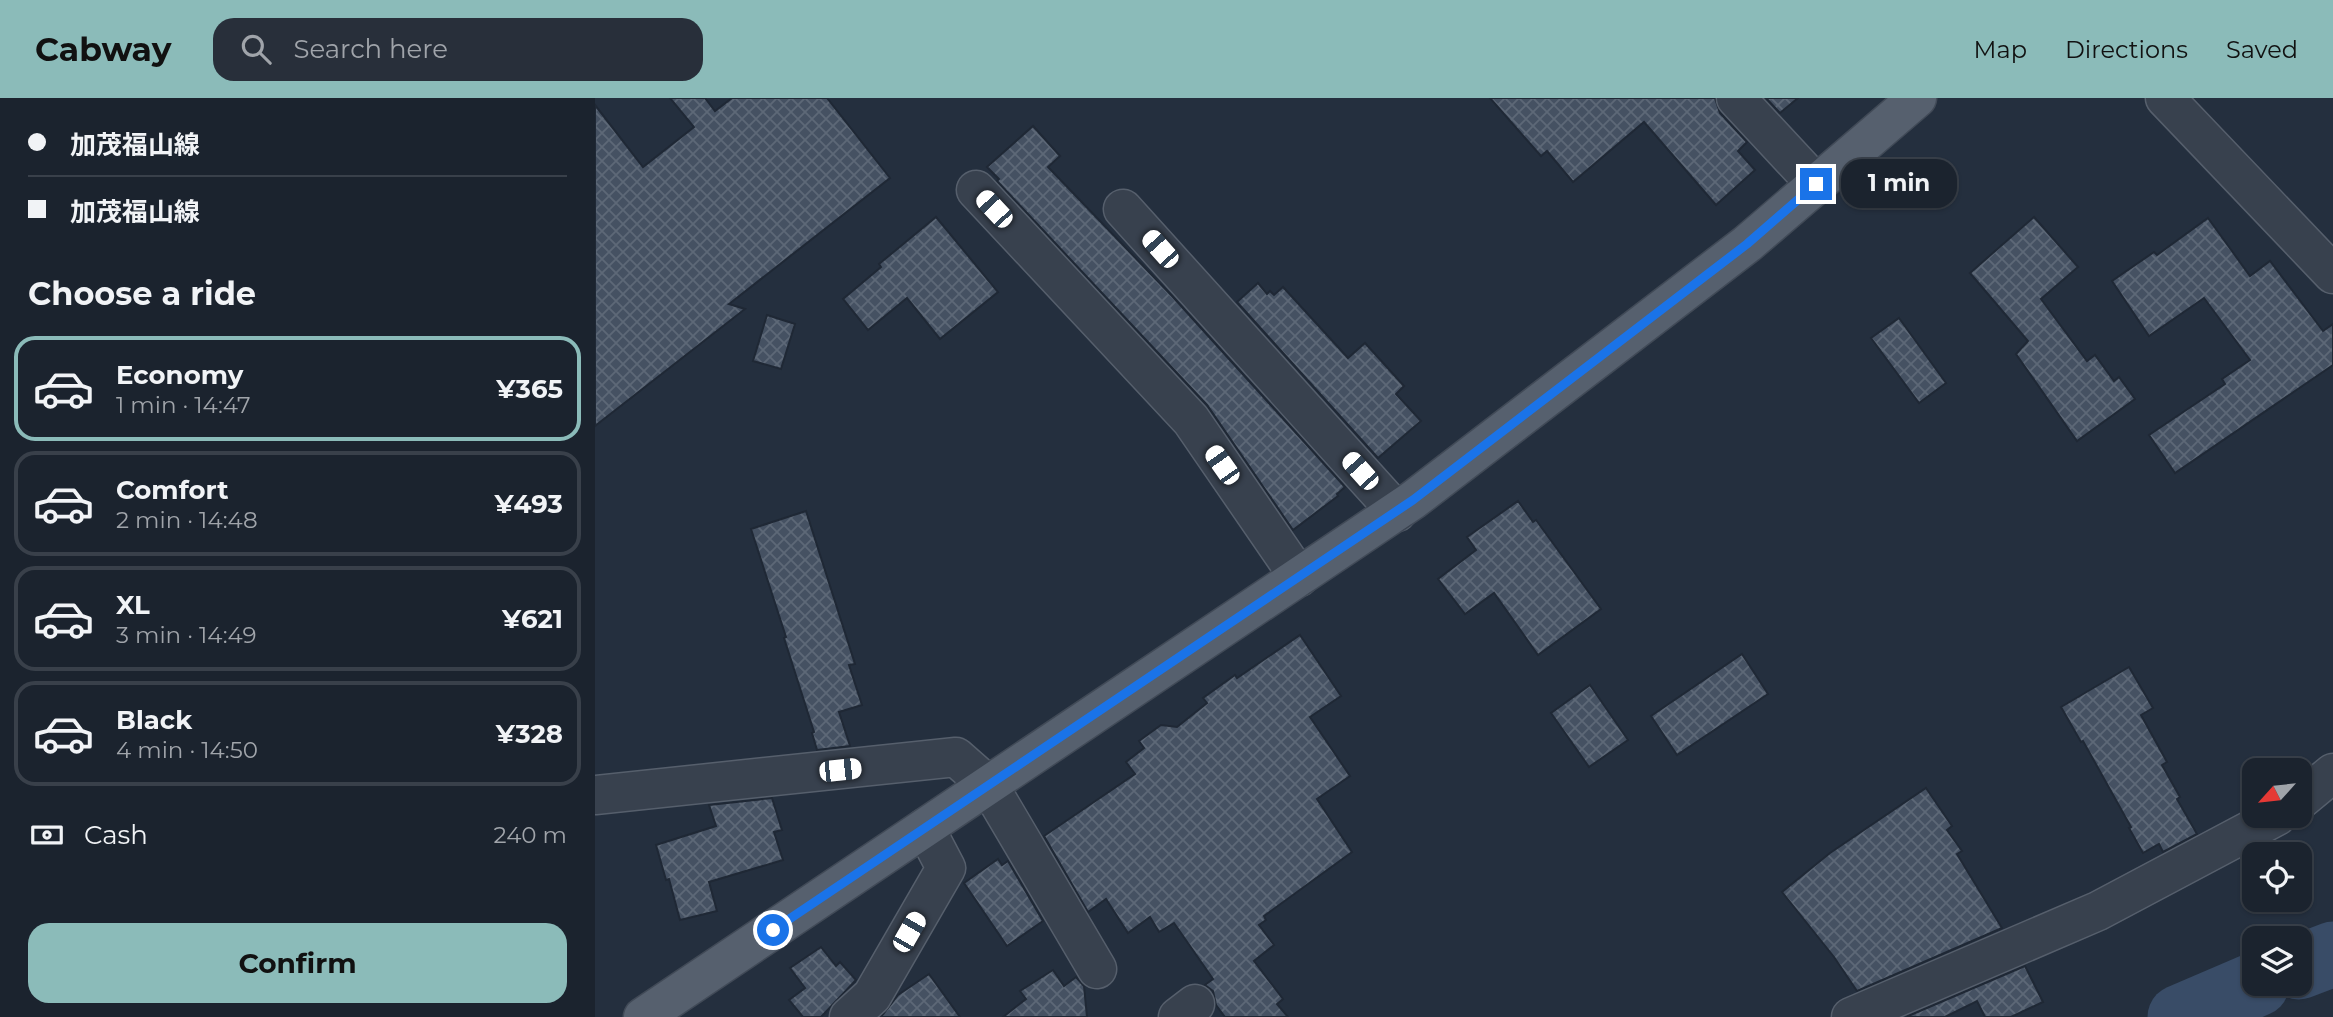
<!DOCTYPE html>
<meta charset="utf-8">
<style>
:root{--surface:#1b232e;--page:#282f3a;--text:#f1f3f6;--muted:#a0a4aa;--line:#39404a;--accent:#8bbbb9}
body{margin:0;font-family:Montserrat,"Noto Sans JP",sans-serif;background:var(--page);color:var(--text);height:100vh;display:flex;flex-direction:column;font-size:26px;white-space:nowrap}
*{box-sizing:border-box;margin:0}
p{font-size:23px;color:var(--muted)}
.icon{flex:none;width:38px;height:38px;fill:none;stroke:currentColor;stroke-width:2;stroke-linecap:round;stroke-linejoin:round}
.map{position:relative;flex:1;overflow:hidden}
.details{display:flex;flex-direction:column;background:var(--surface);width:595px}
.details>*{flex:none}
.banner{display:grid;align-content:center;height:154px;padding:0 28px;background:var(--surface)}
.needle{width:46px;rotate:243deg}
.fabs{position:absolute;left:1647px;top:660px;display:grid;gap:14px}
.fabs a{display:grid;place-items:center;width:70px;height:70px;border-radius:14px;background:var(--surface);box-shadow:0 2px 5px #0004,0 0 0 2px var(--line);font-size:35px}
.end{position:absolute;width:32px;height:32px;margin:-16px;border:9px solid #1a73e8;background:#fff;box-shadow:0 0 0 4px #fff}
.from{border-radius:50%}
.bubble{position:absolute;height:49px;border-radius:21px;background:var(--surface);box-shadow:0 2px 5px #0004,0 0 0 2px var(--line);font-size:23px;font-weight:700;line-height:49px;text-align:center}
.car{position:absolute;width:21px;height:42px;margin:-21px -10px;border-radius:9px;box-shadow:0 0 5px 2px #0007;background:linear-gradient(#fff 24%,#345 0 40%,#fff 0 76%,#345 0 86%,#fff 0)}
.banner b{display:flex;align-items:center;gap:24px;height:66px;font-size:26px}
.banner b+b{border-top:2px solid var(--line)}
.banner i{width:18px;height:18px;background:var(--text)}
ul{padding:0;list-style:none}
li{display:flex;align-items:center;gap:21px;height:105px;margin:0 14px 10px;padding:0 14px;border:4px solid var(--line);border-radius:21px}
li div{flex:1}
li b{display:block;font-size:26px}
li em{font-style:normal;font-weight:700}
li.active{border-color:var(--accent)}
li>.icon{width:63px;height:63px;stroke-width:1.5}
h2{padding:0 28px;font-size:32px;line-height:84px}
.pay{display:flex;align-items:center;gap:18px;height:77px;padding:0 28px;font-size:26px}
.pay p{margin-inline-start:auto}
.primary-button{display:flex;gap:14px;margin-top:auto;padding:14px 28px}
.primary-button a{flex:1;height:80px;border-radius:21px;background:var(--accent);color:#111;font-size:28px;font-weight:700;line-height:80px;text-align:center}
header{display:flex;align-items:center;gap:42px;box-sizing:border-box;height:98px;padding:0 35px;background:var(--accent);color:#111}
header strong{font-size:33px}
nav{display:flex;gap:38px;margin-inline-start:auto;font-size:24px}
.search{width:490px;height:63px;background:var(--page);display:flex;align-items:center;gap:18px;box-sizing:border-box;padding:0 24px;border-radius:21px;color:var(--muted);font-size:26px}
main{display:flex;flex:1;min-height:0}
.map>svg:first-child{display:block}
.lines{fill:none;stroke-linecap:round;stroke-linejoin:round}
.river{stroke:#394c67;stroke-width:65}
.building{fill:url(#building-cross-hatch);stroke:#1f2835;stroke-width:2}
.minor-casing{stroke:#565f6c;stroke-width:41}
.major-casing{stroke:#414a57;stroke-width:41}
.minor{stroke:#38414e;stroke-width:38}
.major{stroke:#56606e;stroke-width:38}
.route{stroke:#1a73e8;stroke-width:9}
</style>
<header>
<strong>Cabway</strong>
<div class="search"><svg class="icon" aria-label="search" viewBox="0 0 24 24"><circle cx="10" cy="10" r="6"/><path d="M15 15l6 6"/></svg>Search here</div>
<nav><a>Map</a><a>Directions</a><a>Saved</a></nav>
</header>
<main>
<section class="details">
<div class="banner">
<b><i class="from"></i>加茂福山線</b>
<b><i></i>加茂福山線</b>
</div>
<h2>Choose a ride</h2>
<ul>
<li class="active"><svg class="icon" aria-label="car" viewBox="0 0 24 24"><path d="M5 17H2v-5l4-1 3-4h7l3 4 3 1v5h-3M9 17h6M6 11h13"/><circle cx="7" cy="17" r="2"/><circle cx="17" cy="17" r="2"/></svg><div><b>Economy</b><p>1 min · 14:47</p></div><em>¥365</em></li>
<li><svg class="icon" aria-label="car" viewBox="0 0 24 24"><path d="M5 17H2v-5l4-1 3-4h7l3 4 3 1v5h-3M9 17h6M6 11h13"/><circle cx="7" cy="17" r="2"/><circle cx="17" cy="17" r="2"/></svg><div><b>Comfort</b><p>2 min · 14:48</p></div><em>¥493</em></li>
<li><svg class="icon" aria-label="car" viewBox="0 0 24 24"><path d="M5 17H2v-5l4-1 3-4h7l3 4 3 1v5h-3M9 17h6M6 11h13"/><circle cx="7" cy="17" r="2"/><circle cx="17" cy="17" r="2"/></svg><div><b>XL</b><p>3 min · 14:49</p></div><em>¥621</em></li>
<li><svg class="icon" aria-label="car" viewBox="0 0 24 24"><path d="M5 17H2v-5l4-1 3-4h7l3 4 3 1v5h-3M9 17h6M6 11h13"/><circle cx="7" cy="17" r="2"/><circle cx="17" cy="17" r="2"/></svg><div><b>Black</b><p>4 min · 14:50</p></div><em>¥328</em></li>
</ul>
<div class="pay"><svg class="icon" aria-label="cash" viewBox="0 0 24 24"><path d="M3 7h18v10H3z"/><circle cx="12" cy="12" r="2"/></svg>Cash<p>240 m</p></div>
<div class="primary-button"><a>Confirm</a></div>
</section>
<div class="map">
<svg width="1738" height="919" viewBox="0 0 1738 919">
<defs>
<pattern id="building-cross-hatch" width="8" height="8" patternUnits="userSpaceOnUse" patternTransform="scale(1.75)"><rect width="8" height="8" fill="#455162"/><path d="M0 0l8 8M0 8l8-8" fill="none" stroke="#5d6877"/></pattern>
</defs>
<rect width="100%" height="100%" fill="#242f3e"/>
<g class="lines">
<g class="river">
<path d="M 1704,869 L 1738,856"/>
<path d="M 1585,919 L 1662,886"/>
</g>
</g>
<g class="building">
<path d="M 75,0 L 110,0 L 120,13 L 137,0 L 232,0 L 295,80 L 134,206 L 150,211 L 0,328 L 0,7 L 48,69 L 99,29 Z"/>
<path d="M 895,0 L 1120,0 L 1125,15 L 1152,44 L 1143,53 L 1160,72 L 1121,107 L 1049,24 L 978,84 L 952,53 L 946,58 Z"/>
<path d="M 1171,0 L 1203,0 L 1185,15 Z"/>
<path d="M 438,28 L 465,58 L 453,69 L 577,198 L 750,389 L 742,396 L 743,398 L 698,432 L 612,307 L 402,83 L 404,81 L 392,69 Z"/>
<path d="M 341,119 L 403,194 L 345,241 L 312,200 L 273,232 L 248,201 L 286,169 L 284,166 Z"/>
<path d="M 1439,119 L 1483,169 L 1446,201 L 1492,263 L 1500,257 L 1519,283 L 1524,279 L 1540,301 L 1482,343 L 1421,256 L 1433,243 L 1375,175 Z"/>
<path d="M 1613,120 L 1655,178 L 1675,163 L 1728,233 L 1738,226 L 1738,267 L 1580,375 L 1554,337 L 1630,286 L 1627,281 L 1655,262 L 1609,200 L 1554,238 L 1517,183 L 1559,154 L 1562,157 Z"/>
<path d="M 663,185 L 672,196 L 675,193 L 679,197 L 688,189 L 753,260 L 770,245 L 809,288 L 801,296 L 826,323 L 783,360 L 642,204 Z"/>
<path d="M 172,217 L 200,226 L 186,271 L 158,263 Z"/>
<path d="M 1304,220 L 1351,285 L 1324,305 L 1276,240 Z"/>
<path d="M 923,403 L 938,424 L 941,422 L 1006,511 L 943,557 L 899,495 L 870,516 L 843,481 L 881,452 L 872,439 Z"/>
<path d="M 211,413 L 260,566 L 254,567 L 267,607 L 244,614 L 255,648 L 222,652 L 217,635 L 219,634 L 189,540 L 191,539 L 156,431 Z"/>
<path d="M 705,537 L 746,598 L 715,619 L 755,678 L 722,701 L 757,754 L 669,818 L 671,822 L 664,827 L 679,847 L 659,863 L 688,901 L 682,906 L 693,919 L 630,919 L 621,907 L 618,893 L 610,887 L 618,881 L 579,825 L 564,834 L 555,819 L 533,835 L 511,801 L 493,814 L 449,738 L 540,676 L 531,664 L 549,650 L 544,643 L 566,627 L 582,629 L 612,605 L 608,600 L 640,577 L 642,580 Z"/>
<path d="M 1147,556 L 1173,596 L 1082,657 L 1056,618 Z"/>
<path d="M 1534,569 L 1558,610 L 1546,617 L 1572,664 L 1567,667 L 1585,699 L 1582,701 L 1602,736 L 1568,754 L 1564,746 L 1548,755 L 1534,730 L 1536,729 L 1488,643 L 1486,644 L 1466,609 Z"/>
<path d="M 995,587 L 1033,642 L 994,669 L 956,615 Z"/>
<path d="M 1331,690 L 1357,728 L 1352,732 L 1367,753 L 1362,756 L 1407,830 L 1262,893 L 1239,859 L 1187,794 L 1235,755 Z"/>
<path d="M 177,700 L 187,732 L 179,734 L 188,762 L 114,784 L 122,813 L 85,822 L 74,781 L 71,782 L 61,747 L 121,728 L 114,707 Z"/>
<path d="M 403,761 L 407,767 L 413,763 L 448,823 L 412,848 L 369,785 Z"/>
<path d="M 226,849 L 241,868 L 245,864 L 261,882 L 226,919 L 208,919 L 194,902 L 210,890 L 195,870 Z"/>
<path d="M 1430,868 L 1448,904 L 1416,919 L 1390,919 L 1382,903 L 1350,919 L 1311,919 Z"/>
<path d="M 458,872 L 469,888 L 481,879 L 489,888 L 492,919 L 408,919 L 431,901 L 425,893 Z"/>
<path d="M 334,876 L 365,919 L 286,919 L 303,897 Z"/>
</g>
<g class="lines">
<defs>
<g id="minor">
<path d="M 1141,0 L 1221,86"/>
<path d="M 1570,0 L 1738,176"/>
<path d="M 381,92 L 596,322 L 704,479"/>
<path d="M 528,111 L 802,414"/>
<path d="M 0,697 L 361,659 L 394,688 L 502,871"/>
<path d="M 1704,703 L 1738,675"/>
<path d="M 254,919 L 277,898 L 351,770 L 330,730"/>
<path d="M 583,919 L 600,906"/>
<path d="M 1256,919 L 1503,813 L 1682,718"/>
</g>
<path id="major" d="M 48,919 L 818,402 L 1152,146 L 1322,0"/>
</defs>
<use href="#minor" class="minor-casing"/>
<use href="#major" class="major-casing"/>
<use href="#minor" class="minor"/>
<use href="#major" class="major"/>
</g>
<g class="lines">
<path class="route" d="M 178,832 L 818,402 L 1152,146 L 1221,86"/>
</g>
</svg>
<div class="fabs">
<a><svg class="needle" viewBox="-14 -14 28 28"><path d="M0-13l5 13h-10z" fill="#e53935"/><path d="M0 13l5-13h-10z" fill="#a0a4aa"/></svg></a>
<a><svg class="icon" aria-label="locate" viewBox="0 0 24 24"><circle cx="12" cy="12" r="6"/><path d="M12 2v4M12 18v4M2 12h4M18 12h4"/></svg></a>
<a><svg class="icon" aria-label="layers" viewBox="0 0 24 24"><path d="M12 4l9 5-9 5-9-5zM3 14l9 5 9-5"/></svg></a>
</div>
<i class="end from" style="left:178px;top:832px"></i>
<i class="end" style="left:1221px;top:86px"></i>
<div class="bubble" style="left:1246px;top:61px;width:116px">1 min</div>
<i class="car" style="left:399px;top:111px;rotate:317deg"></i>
<i class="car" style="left:565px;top:151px;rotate:318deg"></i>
<i class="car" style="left:627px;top:367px;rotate:325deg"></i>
<i class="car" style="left:765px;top:373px;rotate:318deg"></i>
<i class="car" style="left:245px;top:672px;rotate:84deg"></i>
<i class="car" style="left:314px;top:834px;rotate:30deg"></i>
</div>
</main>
